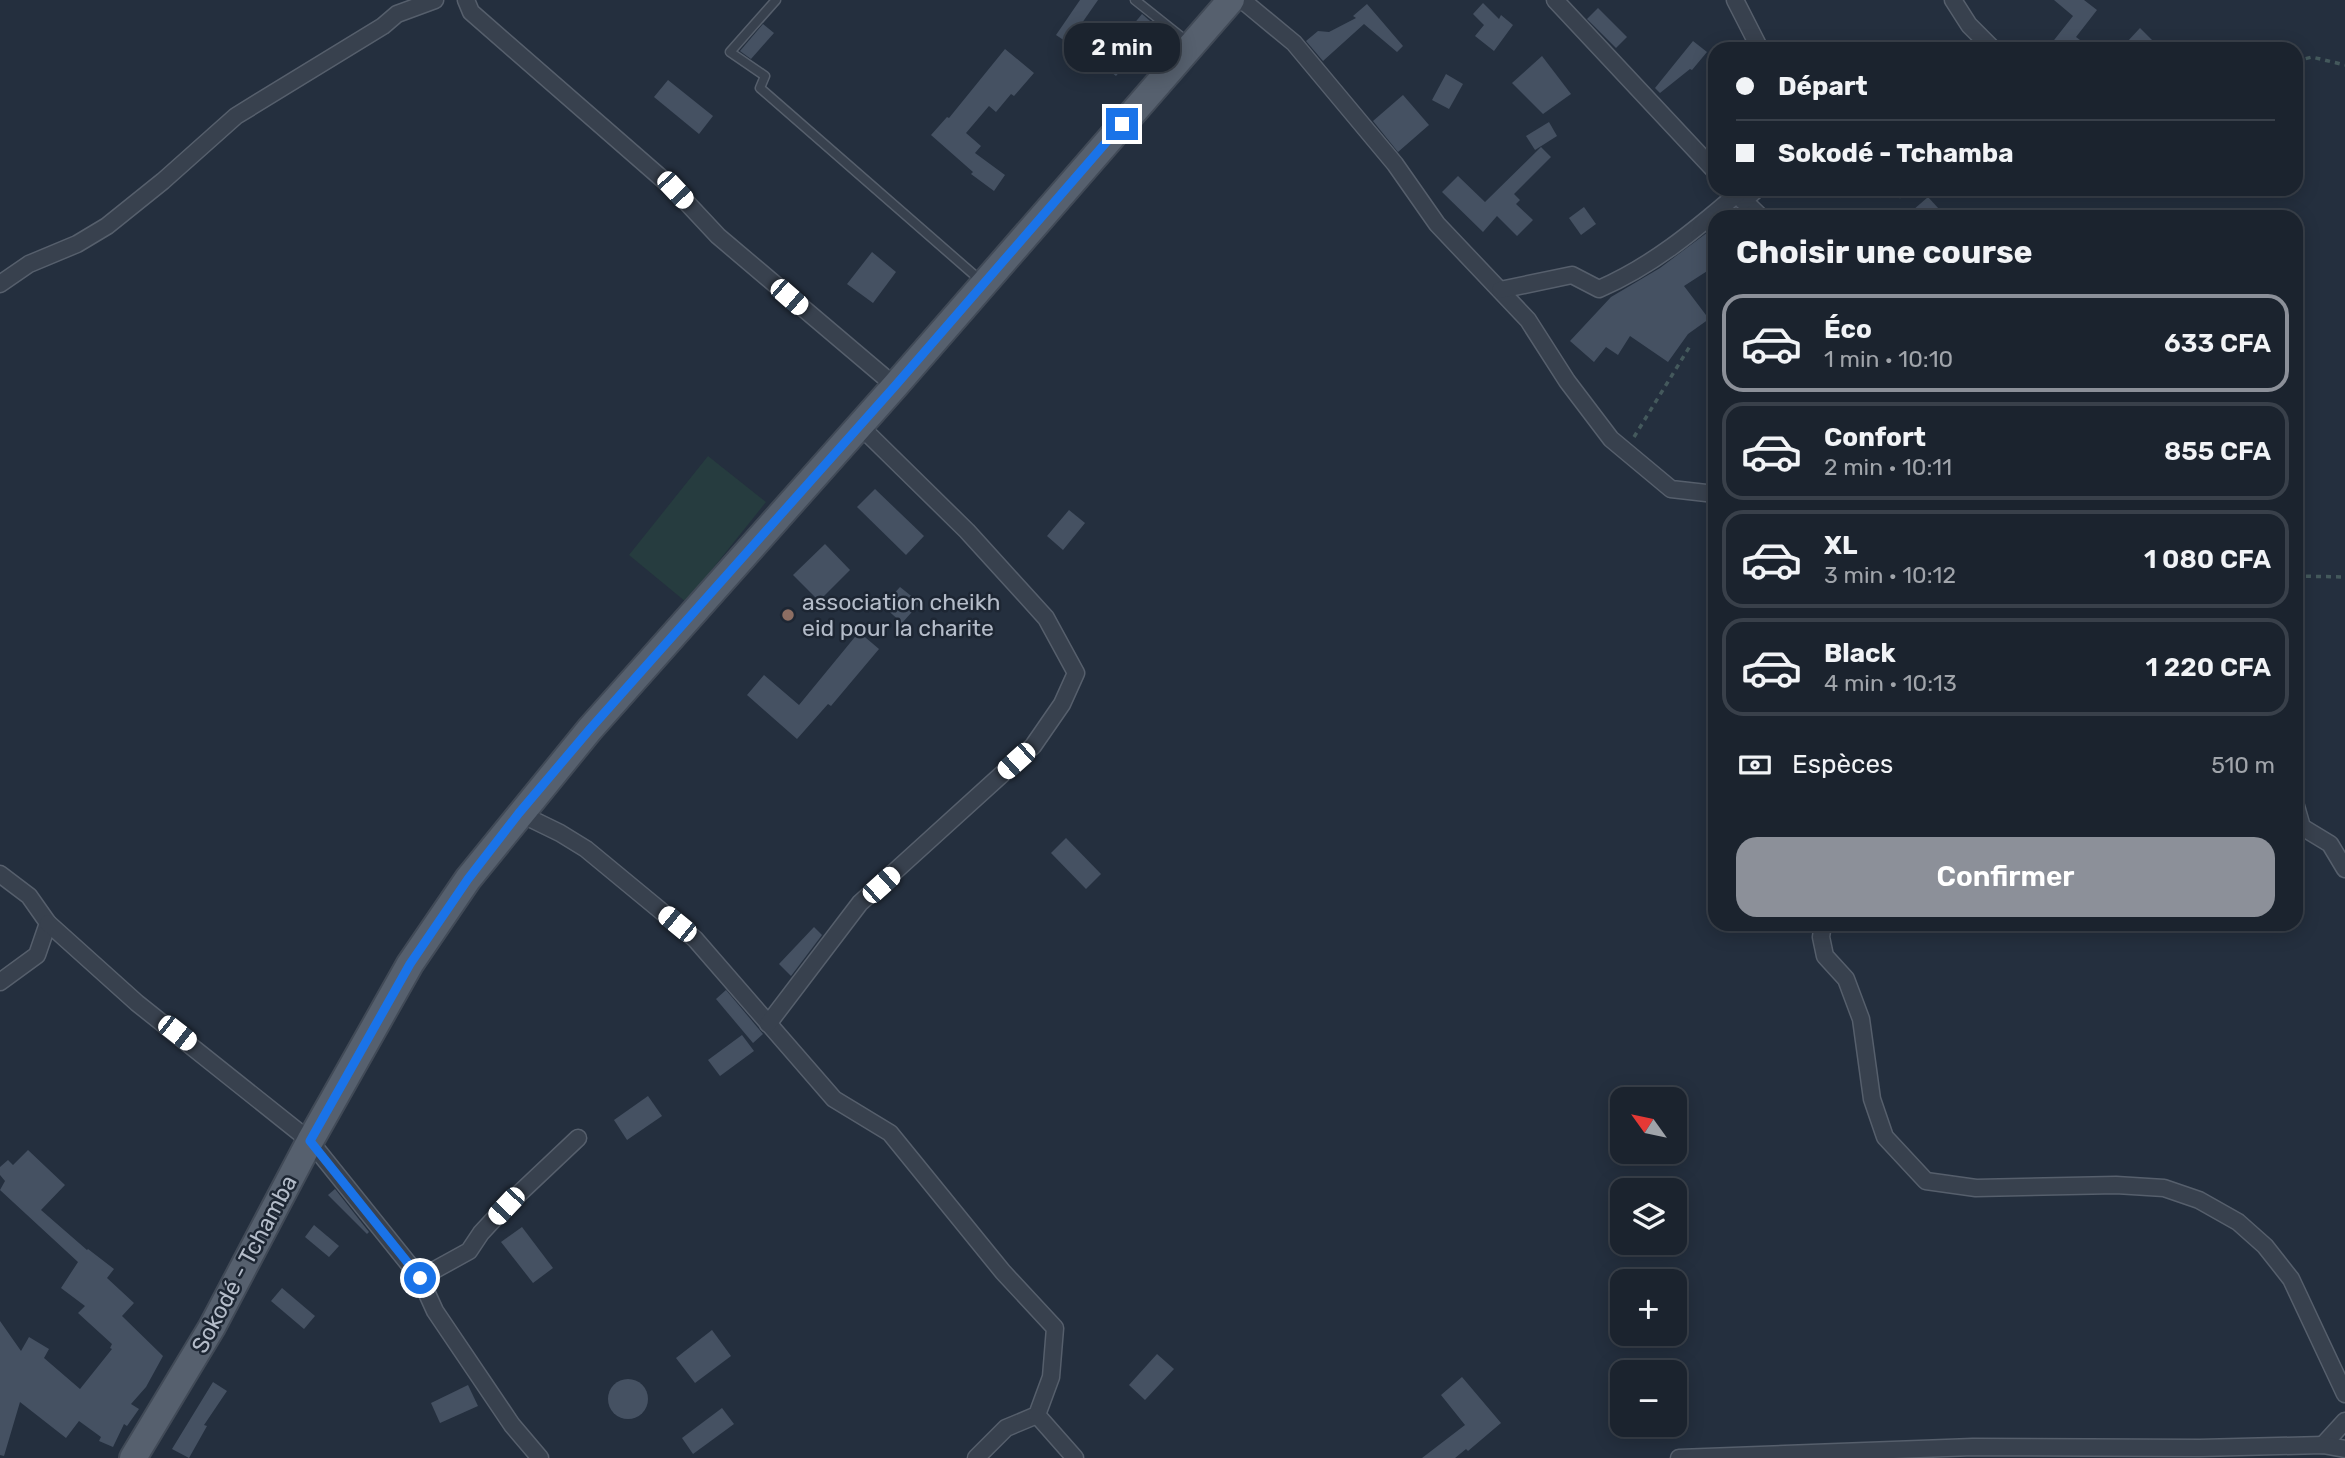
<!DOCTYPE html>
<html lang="fr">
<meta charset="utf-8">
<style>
:root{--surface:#1b232e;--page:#282f3a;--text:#f1f3f6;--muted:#a0a4aa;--line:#39404a;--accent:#8c9099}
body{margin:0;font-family:Rubik,sans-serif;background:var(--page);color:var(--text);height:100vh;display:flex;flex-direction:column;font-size:26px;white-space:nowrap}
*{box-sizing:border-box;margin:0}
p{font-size:23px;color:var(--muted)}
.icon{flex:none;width:38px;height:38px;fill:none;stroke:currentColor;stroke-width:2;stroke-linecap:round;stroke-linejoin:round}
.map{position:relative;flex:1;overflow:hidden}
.panel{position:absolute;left:1708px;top:210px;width:595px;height:721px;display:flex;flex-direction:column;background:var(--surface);border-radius:21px;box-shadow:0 4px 18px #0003,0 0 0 2px var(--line)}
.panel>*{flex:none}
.banner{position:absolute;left:1708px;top:42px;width:595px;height:154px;border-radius:21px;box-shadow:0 4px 18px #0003,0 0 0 2px var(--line);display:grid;align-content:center;height:154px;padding:0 28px;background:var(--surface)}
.needle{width:46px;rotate:303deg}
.buttons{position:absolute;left:1610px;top:1087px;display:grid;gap:14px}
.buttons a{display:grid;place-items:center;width:77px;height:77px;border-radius:14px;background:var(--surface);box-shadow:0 4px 18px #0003,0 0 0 2px var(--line);font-size:35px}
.end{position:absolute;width:32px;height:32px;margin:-16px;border:9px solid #1a73e8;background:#fff;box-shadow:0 0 0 4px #fff}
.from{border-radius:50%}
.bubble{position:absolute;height:49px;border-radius:21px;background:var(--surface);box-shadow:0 4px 18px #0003,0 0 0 2px var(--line);font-size:23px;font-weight:600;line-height:49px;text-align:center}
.car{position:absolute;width:21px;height:42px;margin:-21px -10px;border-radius:9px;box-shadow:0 0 5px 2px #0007;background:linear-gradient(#fff 24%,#345 0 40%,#fff 0 76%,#345 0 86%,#fff 0)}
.banner b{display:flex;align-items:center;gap:24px;height:66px;font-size:26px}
.banner b+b{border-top:2px solid var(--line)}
.banner i{width:18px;height:18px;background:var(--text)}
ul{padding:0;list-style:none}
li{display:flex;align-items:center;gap:21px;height:98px;margin:0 14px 10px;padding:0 14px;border:4px solid var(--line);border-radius:21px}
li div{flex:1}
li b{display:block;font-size:26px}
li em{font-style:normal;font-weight:600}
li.active{border-color:var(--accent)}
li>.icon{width:63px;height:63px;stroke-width:1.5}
h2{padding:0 28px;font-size:32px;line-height:84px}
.pay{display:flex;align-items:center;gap:18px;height:77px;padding:0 28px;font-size:26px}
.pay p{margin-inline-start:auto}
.action{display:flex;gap:14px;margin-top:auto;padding:14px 28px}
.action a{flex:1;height:80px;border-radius:21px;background:var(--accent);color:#fff;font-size:28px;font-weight:600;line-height:80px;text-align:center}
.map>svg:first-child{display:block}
.green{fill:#263c3f}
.building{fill:#455162}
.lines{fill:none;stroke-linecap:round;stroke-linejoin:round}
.lane-casing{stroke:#565f6c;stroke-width:11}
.street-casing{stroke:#565f6c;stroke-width:19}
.primary-casing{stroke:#414a57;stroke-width:30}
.path{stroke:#44595c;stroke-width:3.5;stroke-dasharray:5 5;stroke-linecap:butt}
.lane{stroke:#38414e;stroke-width:8}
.street{stroke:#38414e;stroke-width:16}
.primary{stroke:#56606e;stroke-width:26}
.route{stroke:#1a73e8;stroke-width:9}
.education-dot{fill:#8d6e63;stroke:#1d2633;stroke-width:2.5}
.labels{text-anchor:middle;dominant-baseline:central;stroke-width:5;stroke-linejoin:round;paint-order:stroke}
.poi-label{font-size:23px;fill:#b4bcc9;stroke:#1d2633;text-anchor:start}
.street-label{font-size:23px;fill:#b4bcc9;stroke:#1d2633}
</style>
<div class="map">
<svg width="2345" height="1458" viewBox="0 0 2345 1458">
<rect width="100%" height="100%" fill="#242f3e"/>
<path class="green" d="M 708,456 L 766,502 L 686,602 L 629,555 Z"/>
<g class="building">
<path d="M 1080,0 L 1098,0 L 1068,43 L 1056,35 Z"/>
<path d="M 2054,0 L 2084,0 L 2097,10 L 2076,37 L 2092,49 L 2047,49 L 2073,16 Z"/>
<path d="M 1483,3 L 1499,19 L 1501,15 L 1513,25 L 1494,51 L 1475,36 L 1484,25 L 1473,14 Z"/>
<path d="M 1367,4 L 1403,46 L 1397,52 L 1364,24 L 1323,61 L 1306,41 L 1318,31 L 1329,32 L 1356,18 L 1353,16 Z"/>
<path d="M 1598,8 L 1627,37 L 1616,48 L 1587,19 Z"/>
<path d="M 1142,14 L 1157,27 L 1116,76 L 1101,64 Z"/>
<path d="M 763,24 L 774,33 L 751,59 L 740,51 Z"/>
<path d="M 2140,28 L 2161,49 L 2135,49 L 2127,42 Z"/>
<path d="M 1693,41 L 1707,52 L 1692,70 L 1690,69 L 1660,93 L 1655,88 Z"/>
<path d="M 1005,49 L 1034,73 L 1014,96 L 1011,94 L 996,112 L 989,106 L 966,133 L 981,146 L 975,153 L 1005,175 L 994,191 L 971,174 L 973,172 L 931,135 L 947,117 L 949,118 Z"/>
<path d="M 1542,56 L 1571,94 L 1543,114 L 1512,83 Z"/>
<path d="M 1446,74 L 1463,84 L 1449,109 L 1432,100 Z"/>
<path d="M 668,80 L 713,116 L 699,134 L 654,97 Z"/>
<path d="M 1403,95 L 1429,125 L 1398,152 L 1373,121 Z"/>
<path d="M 1549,122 L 1557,136 L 1535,150 L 1526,136 Z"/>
<path d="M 1541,147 L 1551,157 L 1514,194 L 1520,200 L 1516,204 L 1533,220 L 1517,236 L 1497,216 L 1483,232 L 1442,192 L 1458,176 L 1485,202 Z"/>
<path d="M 1928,197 L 1939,209 L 1930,217 L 1905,217 Z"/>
<path d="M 1584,207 L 1596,224 L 1581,235 L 1569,218 Z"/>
<path d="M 1708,232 L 1715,243 L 1715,266 L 1684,286 L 1709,319 L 1688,334 L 1668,362 L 1630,336 L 1618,355 L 1606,347 L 1594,362 L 1570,341 L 1611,297 L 1660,268 Z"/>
<path d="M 872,252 L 896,272 L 873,303 L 847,284 Z"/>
<path d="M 875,489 L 924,536 L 906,555 L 857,507 Z"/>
<path d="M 1069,510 L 1085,523 L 1063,550 L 1047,536 Z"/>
<path d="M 825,544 L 850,570 L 819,601 L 793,575 Z"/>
<path d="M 900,587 L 920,603 L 902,623 L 883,606 Z"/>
<path d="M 859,632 L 879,649 L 831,706 L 828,704 L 797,739 L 747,695 L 764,675 L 799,705 Z"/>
<path d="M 1066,838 L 1101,874 L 1086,889 L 1051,853 Z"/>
<path d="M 814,927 L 822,935 L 791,976 L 779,964 Z"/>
<path d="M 726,990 L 763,1034 L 753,1043 L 716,999 Z"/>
<path d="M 742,1035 L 754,1051 L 720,1076 L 708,1060 Z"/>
<path d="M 648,1096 L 662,1116 L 627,1140 L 614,1120 Z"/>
<path d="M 28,1150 L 65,1185 L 41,1210 L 87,1250 L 88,1249 L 114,1269 L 107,1278 L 134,1303 L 122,1316 L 163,1356 L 146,1387 L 131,1404 L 139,1409 L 127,1426 L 124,1424 L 113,1447 L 99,1441 L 101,1437 L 79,1421 L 66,1438 L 20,1402 L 4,1456 L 0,1455 L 0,1321 L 21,1351 L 29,1337 L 49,1349 L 44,1358 L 80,1389 L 112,1349 L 110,1348 L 112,1344 L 78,1313 L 85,1306 L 61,1288 L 78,1262 L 0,1190 L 5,1181 L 0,1175 L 0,1167 L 8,1160 L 13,1165 Z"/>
<path d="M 335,1189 L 369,1232 L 367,1234 L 328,1195 Z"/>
<path d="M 314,1225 L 339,1246 L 329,1257 L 305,1237 Z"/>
<path d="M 522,1227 L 553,1268 L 533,1283 L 501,1242 Z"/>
<path d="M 282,1288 L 315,1316 L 304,1329 L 271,1301 Z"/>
<path d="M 712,1330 L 731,1356 L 695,1383 L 676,1358 Z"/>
<path d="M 1157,1354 L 1174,1369 L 1145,1400 L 1129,1385 Z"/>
<path d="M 1462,1377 L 1501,1423 L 1468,1451 L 1466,1449 L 1455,1458 L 1422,1458 L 1465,1425 L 1441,1395 Z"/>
<circle cx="628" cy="1399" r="20"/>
<path d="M 213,1382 L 227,1391 L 204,1425 L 207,1426 L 189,1458 L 172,1449 Z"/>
<path d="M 468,1385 L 478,1406 L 440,1423 L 431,1403 Z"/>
<path d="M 722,1408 L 734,1424 L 693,1454 L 682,1438 Z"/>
</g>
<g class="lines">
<defs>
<g id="lane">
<path d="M 776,0 L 730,52 L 765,76 L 760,88 L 980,280"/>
<path d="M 1135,0 L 1189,43"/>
</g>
<g id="street">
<path d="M 466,0 L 471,12 L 675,190 L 718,236 L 895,386"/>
<path d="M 1242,0 L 1294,43 L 1395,164 L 1437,224 L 1528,320 L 1567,381 L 1611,439 L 1671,489 L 1715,494"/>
<path d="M 1555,0 L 1715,171"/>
<path d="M 1735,0 L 1760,49"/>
<path d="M 1953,0 L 1969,25 L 1993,49"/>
<path d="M 1732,189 L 1761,217"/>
<path d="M 1743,201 L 1757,189"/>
<path d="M 0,284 L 29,264 L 77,244 L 107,226 L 163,181 L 236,116 L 383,26 L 397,14 L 435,0"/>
<path d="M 1500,290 L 1572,275 L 1599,289 C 1652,266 1694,231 1737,194"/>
<path d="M 2296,806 L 2302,827 L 2330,844 L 2345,869"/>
<path d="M 519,813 L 560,833 L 586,849 L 695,939 L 834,1099 L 890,1133 L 1003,1272 L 1055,1328 L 1051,1377 L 1037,1415 L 1006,1428 L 976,1458"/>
<path d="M 0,874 L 29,896 L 48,923 L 37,955 L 0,982"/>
<path d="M 48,923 L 137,1003 L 310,1141 L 420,1278 L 435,1311 L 512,1425 L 540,1458"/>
<path d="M 1823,924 L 1821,937 L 1825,956 L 1846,979 L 1861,1019 L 1872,1099 L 1885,1137 L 1926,1181 L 1976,1188 L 2116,1185 L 2164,1188 L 2199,1200 L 2238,1222 L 2265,1246 L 2291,1279 L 2345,1394"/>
<path d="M 768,1024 L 860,903 L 1033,746 L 1062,704 L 1076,673 L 1046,618 L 967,531 L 860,426"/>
<path d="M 420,1278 L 469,1251 L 481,1233 L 506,1206 L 578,1138"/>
<path d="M 1037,1415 L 1075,1458"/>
<path d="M 2323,1445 L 2345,1421"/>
<path d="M 1679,1458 L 1973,1447 L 2200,1448 L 2323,1445 L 2345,1449"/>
</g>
<path id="primary" d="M 133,1458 L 212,1327 L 310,1141 L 410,964 L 468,879 L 590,729 L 895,386 L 1231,0"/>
</defs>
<use href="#lane" class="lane-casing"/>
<use href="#street" class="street-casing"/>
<use href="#primary" class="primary-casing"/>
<g class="path">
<path d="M 2296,61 L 2312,57 L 2345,65"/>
<path d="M 1839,189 L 1841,192 L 1889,191 L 1901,197"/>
<path d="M 1634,437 L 1690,346"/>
<path d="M 2296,576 L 2345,577"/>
</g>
<use href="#lane" class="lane"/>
<use href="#street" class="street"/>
<use href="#primary" class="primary"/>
</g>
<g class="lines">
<path class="route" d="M 420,1278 L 310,1141 L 410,964 L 468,879 L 519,813 L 590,729 L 895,386 L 1122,124"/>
</g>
<circle class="education-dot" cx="788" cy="615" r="7"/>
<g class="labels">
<g class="poi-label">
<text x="802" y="602">association cheikh<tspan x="802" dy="26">eid pour la charite</tspan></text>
</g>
<g class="street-label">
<text transform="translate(244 1264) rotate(-62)">Sokodé - Tchamba</text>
</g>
</g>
</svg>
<div class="buttons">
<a><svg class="needle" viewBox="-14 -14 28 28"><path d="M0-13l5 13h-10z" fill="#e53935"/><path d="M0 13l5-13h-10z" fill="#a0a4aa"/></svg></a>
<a><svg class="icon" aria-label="layers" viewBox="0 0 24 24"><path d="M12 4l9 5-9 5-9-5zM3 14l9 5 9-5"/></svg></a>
<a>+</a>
<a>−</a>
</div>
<i class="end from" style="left:420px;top:1278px"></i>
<i class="end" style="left:1122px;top:124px"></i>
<div class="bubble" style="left:1064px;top:23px;width:116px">2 min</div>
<i class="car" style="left:675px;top:190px;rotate:137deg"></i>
<i class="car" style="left:789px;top:297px;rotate:131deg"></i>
<i class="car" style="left:1016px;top:761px;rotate:228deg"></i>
<i class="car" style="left:881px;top:885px;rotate:48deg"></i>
<i class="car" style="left:677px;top:924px;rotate:309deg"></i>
<i class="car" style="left:177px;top:1033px;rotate:128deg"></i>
<i class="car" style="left:506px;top:1206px;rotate:223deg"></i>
<div class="banner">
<b><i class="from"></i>Départ</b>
<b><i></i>Sokodé - Tchamba</b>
</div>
<section class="panel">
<h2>Choisir une course</h2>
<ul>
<li class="active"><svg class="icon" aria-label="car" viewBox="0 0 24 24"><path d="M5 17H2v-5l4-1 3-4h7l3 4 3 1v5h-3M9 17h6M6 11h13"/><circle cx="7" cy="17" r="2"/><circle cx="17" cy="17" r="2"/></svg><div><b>Éco</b><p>1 min · 10:10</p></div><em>633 CFA</em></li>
<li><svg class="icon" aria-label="car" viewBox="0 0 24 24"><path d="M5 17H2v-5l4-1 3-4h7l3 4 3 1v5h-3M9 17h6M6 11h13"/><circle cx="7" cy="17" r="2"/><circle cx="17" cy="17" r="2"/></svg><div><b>Confort</b><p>2 min · 10:11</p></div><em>855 CFA</em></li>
<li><svg class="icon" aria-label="car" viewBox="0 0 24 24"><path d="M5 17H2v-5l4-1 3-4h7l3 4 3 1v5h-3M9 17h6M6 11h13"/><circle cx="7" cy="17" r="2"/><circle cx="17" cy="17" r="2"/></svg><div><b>XL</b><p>3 min · 10:12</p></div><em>1 080 CFA</em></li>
<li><svg class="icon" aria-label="car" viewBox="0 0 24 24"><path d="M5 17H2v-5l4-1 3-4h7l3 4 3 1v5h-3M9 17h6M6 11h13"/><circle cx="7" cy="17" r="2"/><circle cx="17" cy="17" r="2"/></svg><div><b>Black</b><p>4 min · 10:13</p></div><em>1 220 CFA</em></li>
</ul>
<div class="pay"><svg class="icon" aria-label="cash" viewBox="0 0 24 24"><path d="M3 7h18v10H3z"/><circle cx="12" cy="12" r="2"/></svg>Espèces<p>510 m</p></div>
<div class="action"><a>Confirmer</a></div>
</section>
</div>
